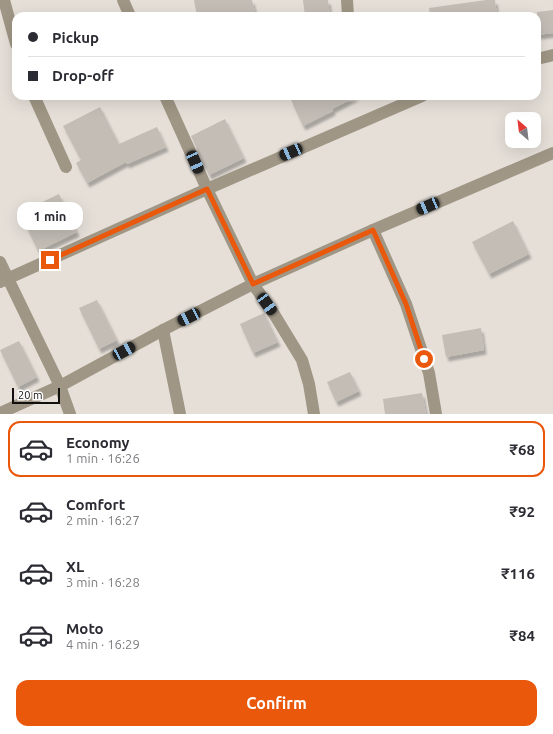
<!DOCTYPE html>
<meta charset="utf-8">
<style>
:root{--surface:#fff;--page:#f2f2f3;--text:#2b2b33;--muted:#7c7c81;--line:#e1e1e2;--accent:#ea580c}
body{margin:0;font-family:Ubuntu,sans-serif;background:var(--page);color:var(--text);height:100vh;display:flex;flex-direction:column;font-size:15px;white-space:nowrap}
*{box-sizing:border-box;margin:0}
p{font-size:13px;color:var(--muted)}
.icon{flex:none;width:22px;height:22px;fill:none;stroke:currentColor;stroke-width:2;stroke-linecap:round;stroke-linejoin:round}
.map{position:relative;height:414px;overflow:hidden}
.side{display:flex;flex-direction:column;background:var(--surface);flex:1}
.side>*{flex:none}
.banner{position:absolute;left:12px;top:12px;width:529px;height:88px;border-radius:12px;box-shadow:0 4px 16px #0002;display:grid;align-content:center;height:88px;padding:0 16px;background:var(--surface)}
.needle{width:26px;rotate:332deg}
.fabs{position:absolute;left:505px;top:112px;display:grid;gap:8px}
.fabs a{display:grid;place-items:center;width:36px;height:36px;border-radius:8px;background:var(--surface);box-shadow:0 4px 16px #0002;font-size:20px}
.scale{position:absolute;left:12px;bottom:10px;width:48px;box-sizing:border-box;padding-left:4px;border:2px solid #12100e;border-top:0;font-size:11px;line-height:14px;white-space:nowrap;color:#12100e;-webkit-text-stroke:3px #fff;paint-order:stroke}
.end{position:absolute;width:18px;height:18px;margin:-9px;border:5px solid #ea580c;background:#fff;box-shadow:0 0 0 2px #fff}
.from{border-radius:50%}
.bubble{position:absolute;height:28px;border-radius:12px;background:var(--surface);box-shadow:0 4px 16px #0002;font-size:13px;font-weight:600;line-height:28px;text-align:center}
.car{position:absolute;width:12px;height:24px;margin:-12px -6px;border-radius:5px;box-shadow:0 0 3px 1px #0007;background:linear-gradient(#222 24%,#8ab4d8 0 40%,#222 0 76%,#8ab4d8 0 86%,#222 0)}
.banner b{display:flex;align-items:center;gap:14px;height:38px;font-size:15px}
.banner b+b{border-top:1px solid var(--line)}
.banner i{width:10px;height:10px;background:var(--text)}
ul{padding:7px 0 0;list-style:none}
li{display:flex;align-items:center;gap:12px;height:56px;margin:0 8px 6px;padding:0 8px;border:2px solid transparent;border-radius:12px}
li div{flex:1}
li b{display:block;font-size:15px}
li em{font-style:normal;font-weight:600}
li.current{border-color:var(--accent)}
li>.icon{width:36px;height:36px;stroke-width:1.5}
.cta{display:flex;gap:8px;margin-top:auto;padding:8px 16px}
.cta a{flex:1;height:46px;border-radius:12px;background:var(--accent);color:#fff;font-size:16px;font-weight:600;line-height:46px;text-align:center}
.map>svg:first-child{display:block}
.building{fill:#c3bdb6;filter:url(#shadow)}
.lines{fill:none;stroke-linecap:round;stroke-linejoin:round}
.street{stroke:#9f9685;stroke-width:12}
.route{stroke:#ea580c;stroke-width:5}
</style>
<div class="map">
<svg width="553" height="414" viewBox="0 0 553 414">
<defs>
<filter id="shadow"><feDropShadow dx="2.5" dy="4.5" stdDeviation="1" flood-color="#0004"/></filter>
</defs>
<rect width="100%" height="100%" fill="#e5dfd8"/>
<g class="building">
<path d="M 194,0 L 252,0 L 256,16 L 197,16 Z"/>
<path d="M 303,0 L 328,0 L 330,16 L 305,16 Z"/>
<path d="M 486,0 L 495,0 L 497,16 L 430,16 L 429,8 Z"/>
<path d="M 553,10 L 553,33 L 537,35 L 537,12 Z"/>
<path d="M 300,96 L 357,96 L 332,109 L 333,111 L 303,126 L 291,100 Z"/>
<path d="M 100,107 L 119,144 L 157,127 L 166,147 L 127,164 L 126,162 L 87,183 L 76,163 L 81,160 L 63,126 Z"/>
<path d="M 225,119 L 244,158 L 209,175 L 191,136 Z"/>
<path d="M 59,194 L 77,232 L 38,251 L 20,213 Z"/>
<path d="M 513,221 L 529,254 L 489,274 L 472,242 Z"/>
<path d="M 97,300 L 117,340 L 99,349 L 79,308 Z"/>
<path d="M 264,313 L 278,342 L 253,353 L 240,324 Z"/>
<path d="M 481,328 L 484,350 L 446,357 L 442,335 Z"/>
<path d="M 19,341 L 37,377 L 18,387 L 0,350 Z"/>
<path d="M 350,372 L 359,391 L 336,402 L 327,382 Z"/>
<path d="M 422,393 L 426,414 L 385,414 L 383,399 Z"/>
</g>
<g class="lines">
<g class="street">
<path d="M 4,0 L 16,44"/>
<path d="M 123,0 L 130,16"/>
<path d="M 347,0 L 348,16"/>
<path d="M 537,59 L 553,55"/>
<path d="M 34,96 L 66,167"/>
<path d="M 165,96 L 207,189 L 253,284 L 274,314 L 302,360 L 309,384 L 314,414"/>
<path d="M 373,230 L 406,304 L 429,373 L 436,414"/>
<path d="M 0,262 L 60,386 L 70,414"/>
<path d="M 0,282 L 207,189 L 422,96"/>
<path d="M 163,330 L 180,414"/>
<path d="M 0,413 L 60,386 L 163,330 L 253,284 L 373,230 L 553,153"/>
</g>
</g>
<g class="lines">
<path class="route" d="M 50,260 L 207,189 L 253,284 L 373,230 L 406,304 L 424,359"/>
</g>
</svg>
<div class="fabs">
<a><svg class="needle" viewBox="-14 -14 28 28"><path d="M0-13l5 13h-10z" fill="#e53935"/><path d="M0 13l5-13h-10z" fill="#7c7c81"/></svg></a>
</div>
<div class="scale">20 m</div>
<i class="end from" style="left:424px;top:359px"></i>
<i class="end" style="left:50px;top:260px"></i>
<div class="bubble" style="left:17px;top:202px;width:66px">1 min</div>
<i class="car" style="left:291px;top:152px;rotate:246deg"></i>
<i class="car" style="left:195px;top:162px;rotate:156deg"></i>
<i class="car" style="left:428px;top:206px;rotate:247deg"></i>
<i class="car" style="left:267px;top:304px;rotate:144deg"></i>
<i class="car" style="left:189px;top:317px;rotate:243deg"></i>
<i class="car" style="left:124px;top:351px;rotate:62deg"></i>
<div class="banner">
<b><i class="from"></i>Pickup</b>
<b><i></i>Drop-off</b>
</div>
</div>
<section class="side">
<ul>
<li class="current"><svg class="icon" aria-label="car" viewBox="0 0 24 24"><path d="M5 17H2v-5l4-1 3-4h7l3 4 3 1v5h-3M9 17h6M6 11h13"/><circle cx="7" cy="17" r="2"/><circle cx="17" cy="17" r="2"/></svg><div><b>Economy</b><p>1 min · 16:26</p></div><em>₹68</em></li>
<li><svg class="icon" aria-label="car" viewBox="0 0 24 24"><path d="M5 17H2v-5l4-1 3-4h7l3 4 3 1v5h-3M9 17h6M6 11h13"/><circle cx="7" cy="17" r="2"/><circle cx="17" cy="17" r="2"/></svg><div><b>Comfort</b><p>2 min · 16:27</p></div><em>₹92</em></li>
<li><svg class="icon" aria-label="car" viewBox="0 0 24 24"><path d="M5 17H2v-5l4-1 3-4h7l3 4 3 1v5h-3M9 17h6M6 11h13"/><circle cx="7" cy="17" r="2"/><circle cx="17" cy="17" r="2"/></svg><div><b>XL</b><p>3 min · 16:28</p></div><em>₹116</em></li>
<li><svg class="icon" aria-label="car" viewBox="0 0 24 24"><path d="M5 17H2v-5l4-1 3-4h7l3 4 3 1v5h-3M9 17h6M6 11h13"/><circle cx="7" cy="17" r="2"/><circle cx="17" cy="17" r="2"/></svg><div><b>Moto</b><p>4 min · 16:29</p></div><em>₹84</em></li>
</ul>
<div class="cta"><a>Confirm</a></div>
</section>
